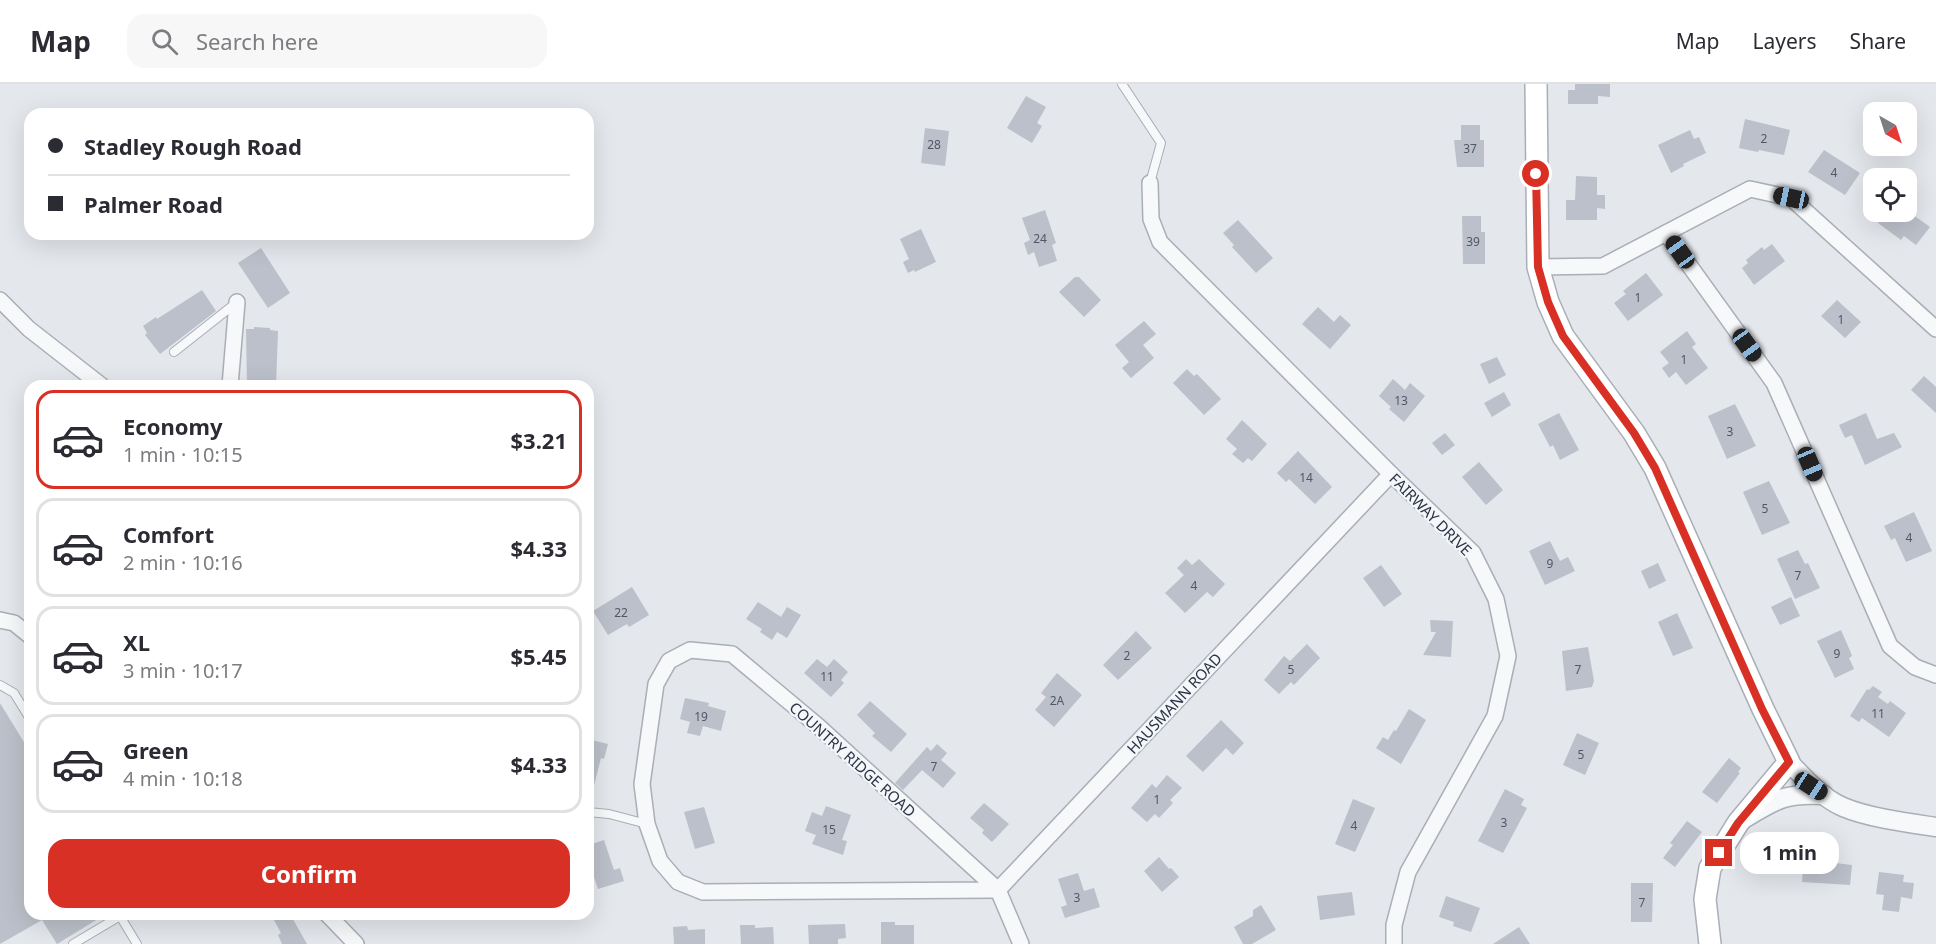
<!DOCTYPE html>
<meta charset="utf-8">
<style>
:root{--surface:#fff;--page:#f7f7f7;--text:#2b2b33;--muted:#7c7c81;--line:#e1e1e2;--accent:#d93025}
body{margin:0;font-family:"Noto Sans",sans-serif;background:var(--page);color:var(--text);height:100vh;display:flex;flex-direction:column;font-size:22px;white-space:nowrap}
*{box-sizing:border-box;margin:0}
p{font-size:20px;color:var(--muted)}
.icon{flex:none;width:33px;height:33px;fill:none;stroke:currentColor;stroke-width:2;stroke-linecap:round;stroke-linejoin:round}
.map{position:relative;flex:1;overflow:hidden}
.panel{position:absolute;left:24px;top:296px;width:570px;height:540px;display:flex;flex-direction:column;background:var(--surface);border-radius:18px;box-shadow:0 6px 24px #0002}
.panel>*{flex:none}
.top-card{position:absolute;left:24px;top:24px;width:570px;height:132px;border-radius:18px;box-shadow:0 6px 24px #0002;display:grid;align-content:center;height:132px;padding:0 24px;background:var(--surface)}
.needle{width:39px;rotate:141deg}
.controls{position:absolute;left:1863px;top:18px;display:grid;gap:12px}
.controls a{display:grid;place-items:center;width:54px;height:54px;border-radius:12px;background:var(--surface);box-shadow:0 6px 24px #0002;font-size:30px}
.end{position:absolute;width:27px;height:27px;margin:-14px;border:8px solid #d93025;background:#fff;box-shadow:0 0 0 3px #fff}
.from{border-radius:50%}
.bubble{position:absolute;height:42px;border-radius:18px;background:var(--surface);box-shadow:0 6px 24px #0002;font-size:20px;font-weight:700;line-height:42px;text-align:center}
.car{position:absolute;width:18px;height:36px;margin:-18px -9px;border-radius:8px;box-shadow:0 0 4px 2px #0007;background:linear-gradient(#222 24%,#8ab4d8 0 40%,#222 0 76%,#8ab4d8 0 86%,#222 0)}
.top-card b{display:flex;align-items:center;gap:21px;height:57px;font-size:22px}
.top-card b+b{border-top:2px solid var(--line)}
.top-card i{width:15px;height:15px;background:var(--text)}
ul{padding:10px 0 0;list-style:none}
li{display:flex;align-items:center;gap:18px;height:99px;margin:0 12px 9px;padding:0 12px;border:3px solid var(--line);border-radius:18px}
li div{flex:1}
li b{display:block;font-size:22px}
li em{font-style:normal;font-weight:700}
li.active{border-color:var(--accent)}
li>.icon{width:54px;height:54px;stroke-width:1.5}
.primary-button{display:flex;gap:12px;margin-top:auto;padding:12px 24px}
.primary-button a{flex:1;height:69px;border-radius:18px;background:var(--accent);color:#fff;font-size:24px;font-weight:700;line-height:69px;text-align:center}
header{display:flex;align-items:center;gap:36px;box-sizing:border-box;height:84px;padding:0 30px;background:var(--surface);border-bottom:2px solid var(--line)}
header strong{font-size:28px}
nav{display:flex;gap:33px;margin-inline-start:auto;font-size:21px}
.search{width:420px;height:54px;background:var(--page);display:flex;align-items:center;gap:15px;box-sizing:border-box;padding:0 21px;border-radius:18px;color:var(--muted);font-size:22px}
.map>svg:first-child{display:block}
.building{fill:#bbc0ca}
.lines{fill:none;stroke-linecap:round;stroke-linejoin:round}
.service-casing{stroke:#a9aeb7;stroke-width:10}
.minor-casing{stroke:#a9aeb7;stroke-width:18}
.tertiary-casing{stroke:#a9aeb7;stroke-width:21}
.secondary-casing{stroke:#a9aeb7;stroke-width:24}
.service{stroke:#f7f8fa;stroke-width:8}
.minor{stroke:#f7f8fa;stroke-width:15}
.tertiary{stroke:#f7f8fa;stroke-width:18}
.secondary{stroke:#fff;stroke-width:21}
.route{stroke:#d93025;stroke-width:8}
.labels{text-anchor:middle;dominant-baseline:central;stroke-width:4.5;stroke-linejoin:round;paint-order:stroke}
.number-label{font-size:12px;fill:#4f5766}
.street-label{font-size:15px;fill:#2b3445;stroke:#f4f6f9}
</style>
<header>
<strong>Map</strong>
<div class="search"><svg class="icon" aria-label="search" viewBox="0 0 24 24"><circle cx="10" cy="10" r="6"/><path d="M15 15l6 6"/></svg>Search here</div>
<nav><a>Map</a><a>Layers</a><a>Share</a></nav>
</header>
<div class="map">
<svg width="1936" height="860" viewBox="0 0 1936 860">
<rect width="100%" height="100%" fill="#e4e7ec"/>
<g class="building">
<path d="M 1575,0 L 1610,0 L 1610,13 L 1598,12 L 1598,20 L 1568,20 L 1568,6 L 1575,6 Z"/>
<path d="M 1026,12 L 1046,23 L 1037,39 L 1042,42 L 1032,59 L 1007,44 Z"/>
<path d="M 1745,35 L 1790,46 L 1784,71 L 1759,66 L 1758,68 L 1739,64 Z"/>
<path d="M 1461,41 L 1480,41 L 1480,56 L 1484,56 L 1484,83 L 1457,83 L 1454,56 L 1461,56 Z"/>
<path d="M 925,44 L 949,47 L 945,82 L 921,79 Z"/>
<path d="M 1690,46 L 1694,55 L 1699,53 L 1706,69 L 1683,80 L 1684,82 L 1671,89 L 1658,61 Z"/>
<path d="M 1824,66 L 1860,89 L 1845,111 L 1808,88 Z"/>
<path d="M 1576,92 L 1597,93 L 1597,111 L 1605,111 L 1605,125 L 1597,124 L 1597,136 L 1566,136 L 1566,116 L 1575,116 Z"/>
<path d="M 1045,126 L 1056,159 L 1052,161 L 1057,177 L 1039,183 L 1034,168 L 1028,171 L 1024,159 L 1030,156 L 1022,134 Z"/>
<path d="M 1887,128 L 1909,128 L 1930,143 L 1916,161 L 1904,152 L 1901,156 L 1878,139 Z"/>
<path d="M 1462,132 L 1481,132 L 1481,148 L 1485,148 L 1485,180 L 1463,180 Z"/>
<path d="M 1238,136 L 1273,174 L 1256,189 L 1232,163 L 1234,161 L 1223,149 Z"/>
<path d="M 921,145 L 936,178 L 915,188 L 914,186 L 908,189 L 903,178 L 909,175 L 900,155 Z"/>
<path d="M 1772,160 L 1785,177 L 1754,201 L 1742,184 L 1748,179 L 1746,176 L 1762,163 L 1764,166 Z"/>
<path d="M 261,164 L 290,209 L 268,224 L 238,179 Z"/>
<path d="M 1646,189 L 1663,211 L 1628,237 L 1614,219 L 1626,210 L 1623,207 Z"/>
<path d="M 1075,193 L 1079,193 L 1101,216 L 1084,233 L 1059,208 Z"/>
<path d="M 202,206 L 216,227 L 160,270 L 145,251 L 147,249 L 143,242 L 156,233 L 157,235 Z"/>
<path d="M 1837,216 L 1861,238 L 1845,254 L 1821,232 Z"/>
<path d="M 1318,223 L 1334,238 L 1340,231 L 1351,241 L 1330,265 L 1302,240 Z"/>
<path d="M 1144,237 L 1156,250 L 1143,261 L 1154,274 L 1131,294 L 1122,284 L 1129,278 L 1115,261 Z"/>
<path d="M 254,243 L 270,244 L 270,246 L 278,247 L 276,302 L 247,302 L 246,245 L 254,245 Z"/>
<path d="M 1687,247 L 1696,260 L 1692,263 L 1708,284 L 1686,301 L 1676,288 L 1669,294 L 1662,284 L 1669,279 L 1660,268 Z"/>
<path d="M 1497,273 L 1506,291 L 1489,300 L 1480,280 Z"/>
<path d="M 1187,285 L 1194,292 L 1197,290 L 1221,315 L 1204,331 L 1173,299 Z"/>
<path d="M 1924,292 L 1936,303 L 1936,329 L 1911,306 Z"/>
<path d="M 1393,295 L 1405,306 L 1410,299 L 1425,312 L 1404,338 L 1389,325 L 1391,323 L 1379,312 Z"/>
<path d="M 1504,308 L 1511,321 L 1492,333 L 1484,319 Z"/>
<path d="M 1735,320 L 1756,362 L 1727,375 L 1708,332 Z"/>
<path d="M 1559,329 L 1579,366 L 1560,376 L 1553,361 L 1550,363 L 1538,340 Z"/>
<path d="M 1866,329 L 1877,355 L 1894,349 L 1902,363 L 1865,381 L 1852,351 L 1845,354 L 1839,341 Z"/>
<path d="M 1242,336 L 1267,360 L 1252,377 L 1248,374 L 1243,379 L 1232,370 L 1237,365 L 1226,355 Z"/>
<path d="M 1445,349 L 1455,361 L 1442,371 L 1432,359 Z"/>
<path d="M 1298,367 L 1332,403 L 1315,420 L 1289,395 L 1286,398 L 1277,389 Z"/>
<path d="M 1479,378 L 1503,406 L 1486,421 L 1462,393 Z"/>
<path d="M 1769,397 L 1790,439 L 1762,451 L 1743,408 Z"/>
<path d="M 1914,428 L 1932,467 L 1906,478 L 1895,454 L 1891,456 L 1884,442 Z"/>
<path d="M 1550,457 L 1560,477 L 1568,473 L 1575,487 L 1545,501 L 1529,467 Z"/>
<path d="M 1798,466 L 1805,480 L 1808,479 L 1820,504 L 1795,515 L 1777,475 Z"/>
<path d="M 1186,475 L 1192,481 L 1199,475 L 1225,500 L 1213,513 L 1207,508 L 1185,529 L 1165,509 L 1184,491 L 1177,484 Z"/>
<path d="M 1658,479 L 1666,497 L 1649,505 L 1641,487 Z"/>
<path d="M 1381,481 L 1402,510 L 1384,523 L 1363,494 Z"/>
<path d="M 632,503 L 649,531 L 629,543 L 627,540 L 608,551 L 593,527 Z"/>
<path d="M 1791,513 L 1800,532 L 1780,541 L 1771,523 Z"/>
<path d="M 758,518 L 781,533 L 787,523 L 801,531 L 787,554 L 777,548 L 772,556 L 760,548 L 762,545 L 746,535 Z"/>
<path d="M 1677,529 L 1693,564 L 1673,572 L 1658,538 Z"/>
<path d="M 1430,536 L 1453,537 L 1451,573 L 1423,571 L 1436,548 L 1431,548 Z"/>
<path d="M 1841,546 L 1851,569 L 1852,572 L 1849,574 L 1854,585 L 1835,594 L 1817,557 Z"/>
<path d="M 1136,547 L 1152,564 L 1118,596 L 1103,581 Z"/>
<path d="M 1307,560 L 1320,574 L 1294,601 L 1291,598 L 1279,610 L 1264,596 L 1284,572 L 1290,577 Z"/>
<path d="M 1588,563 L 1594,597 L 1592,603 L 1566,607 L 1562,567 Z"/>
<path d="M 817,575 L 827,583 L 834,575 L 848,588 L 841,596 L 844,599 L 831,613 L 804,589 Z"/>
<path d="M 1057,589 L 1082,611 L 1054,643 L 1035,626 L 1046,613 L 1041,609 Z"/>
<path d="M 1873,602 L 1882,608 L 1878,613 L 1888,620 L 1890,617 L 1906,629 L 1889,653 L 1862,634 L 1859,638 L 1850,632 L 1867,605 L 1869,606 Z"/>
<path d="M 685,614 L 709,619 L 708,622 L 726,627 L 721,647 L 703,642 L 700,652 L 687,649 L 690,638 L 680,635 Z"/>
<path d="M 870,617 L 907,650 L 891,668 L 872,652 L 875,649 L 857,631 Z"/>
<path d="M 0,619 L 30,668 L 30,830 L 106,830 L 57,860 L 42,836 L 0,860 Z"/>
<path d="M 1409,625 L 1426,636 L 1401,680 L 1376,664 L 1383,653 L 1388,656 L 1394,646 L 1396,647 Z"/>
<path d="M 1221,636 L 1244,659 L 1233,671 L 1226,664 L 1203,688 L 1186,672 Z"/>
<path d="M 1577,649 L 1599,659 L 1585,691 L 1563,681 Z"/>
<path d="M 588,655 L 608,660 L 604,675 L 601,674 L 592,709 L 588,708 Z"/>
<path d="M 937,660 L 947,669 L 941,676 L 956,689 L 943,704 L 922,686 L 903,706 L 895,699 L 927,663 L 931,667 Z"/>
<path d="M 1729,674 L 1741,684 L 1738,688 L 1740,689 L 1717,719 L 1702,708 Z"/>
<path d="M 1167,691 L 1182,704 L 1170,716 L 1173,719 L 1159,734 L 1155,730 L 1147,738 L 1131,724 L 1152,700 L 1156,704 Z"/>
<path d="M 1505,705 L 1524,715 L 1521,721 L 1527,724 L 1503,769 L 1478,757 Z"/>
<path d="M 1353,715 L 1375,724 L 1355,768 L 1335,760 Z"/>
<path d="M 984,719 L 1009,740 L 992,758 L 982,749 L 984,746 L 970,734 Z"/>
<path d="M 826,722 L 851,731 L 842,756 L 847,757 L 843,771 L 812,760 L 816,751 L 805,747 L 812,728 L 822,732 Z"/>
<path d="M 704,723 L 715,759 L 695,765 L 684,728 Z"/>
<path d="M 1687,737 L 1702,748 L 1675,783 L 1663,774 L 1673,761 L 1670,759 Z"/>
<path d="M 604,756 L 614,786 L 620,784 L 624,797 L 598,805 L 588,775 L 588,761 Z"/>
<path d="M 1159,773 L 1169,785 L 1171,784 L 1179,793 L 1162,808 L 1144,787 Z"/>
<path d="M 1827,778 L 1852,781 L 1850,801 L 1802,798 L 1803,781 L 1826,783 Z"/>
<path d="M 1879,788 L 1904,791 L 1903,798 L 1914,799 L 1912,815 L 1901,813 L 1899,828 L 1882,826 L 1884,811 L 1876,810 Z"/>
<path d="M 1078,789 L 1084,807 L 1094,804 L 1100,823 L 1065,834 L 1061,823 L 1067,821 L 1058,795 Z"/>
<path d="M 1631,799 L 1653,799 L 1652,838 L 1631,838 Z"/>
<path d="M 1352,808 L 1355,831 L 1320,836 L 1317,812 Z"/>
<path d="M 1446,812 L 1480,824 L 1471,848 L 1453,842 L 1454,838 L 1439,833 Z"/>
<path d="M 1261,821 L 1276,846 L 1252,860 L 1243,860 L 1234,843 L 1253,832 L 1253,826 Z"/>
<path d="M 285,830 L 290,830 L 307,860 L 282,860 L 278,851 L 281,849 L 274,836 Z"/>
<path d="M 881,838 L 895,838 L 895,841 L 914,841 L 914,860 L 881,860 Z"/>
<path d="M 845,840 L 846,854 L 838,855 L 838,860 L 809,860 L 808,841 Z"/>
<path d="M 740,841 L 755,841 L 755,844 L 773,843 L 774,860 L 741,860 Z"/>
<path d="M 687,842 L 688,846 L 705,845 L 705,860 L 674,860 L 673,843 Z"/>
<path d="M 1519,843 L 1530,860 L 1493,860 Z"/>
</g>
<g class="lines">
<defs>
<g id="service">
<path d="M 1122,0 L 1161,59 L 1150,99"/>
<path d="M 174,268 L 236,219"/>
<path d="M 0,601 L 14,609 L 30,635"/>
<path d="M 588,728 L 609,730 L 647,740"/>
<path d="M 73,860 L 120,832 L 137,860"/>
</g>
<g id="minor">
<path d="M 1150,99 L 1151,135 L 1160,158 L 1391,390 L 1473,469 L 1496,515 L 1508,572 L 1495,632 L 1408,788 L 1394,841 L 1394,860"/>
<path d="M 1666,149 L 1774,299 L 1890,562 L 1915,583 L 1936,591"/>
<path d="M 1538,183 L 1603,182 L 1750,105 L 1791,114 L 1936,245"/>
<path d="M 0,216 L 29,245 L 102,302"/>
<path d="M 230,302 L 237,218"/>
<path d="M 0,536 L 14,539 L 30,552"/>
<path d="M 690,566 L 732,570 L 818,642 L 998,806 L 703,808 L 678,798 L 660,777 L 647,740 L 642,700 L 656,600 L 669,577 Z"/>
<path d="M 327,830 L 356,860"/>
<path d="M 1021,860 L 998,806 L 1391,390"/>
</g>
<g id="tertiary">
<path d="M 1789,678 C 1805,695 1822,714 1843,723 C 1869,734 1909,739 1936,743"/>
<path d="M 1747,733 C 1778,714 1787,709 1824,711"/>
</g>
<path id="secondary" d="M 1536,0 L 1538,183 L 1548,218 L 1563,252 L 1634,349 L 1655,384 L 1763,625 L 1789,678 L 1738,739 L 1710,784 L 1705,815 L 1710,860"/>
</defs>
<use href="#service" class="service-casing"/>
<use href="#minor" class="minor-casing"/>
<use href="#tertiary" class="tertiary-casing"/>
<use href="#secondary" class="secondary-casing"/>
<use href="#service" class="service"/>
<use href="#minor" class="minor"/>
<use href="#tertiary" class="tertiary"/>
<use href="#secondary" class="secondary"/>
</g>
<g class="lines">
<path class="route" d="M 1536,90 L 1538,183 L 1548,218 L 1563,252 L 1634,349 L 1655,384 L 1762,625 L 1789,678 L 1738,739 L 1719,769"/>
</g>
<g class="labels">
<g class="number-label">
<text x="1764" y="54">2</text>
<text x="934" y="60">28</text>
<text x="1470" y="64">37</text>
<text x="1834" y="88">4</text>
<text x="1040" y="154">24</text>
<text x="1473" y="157">39</text>
<text x="1638" y="213">1</text>
<text x="1841" y="235">1</text>
<text x="1684" y="275">1</text>
<text x="1401" y="316">13</text>
<text x="1730" y="347">3</text>
<text x="1306" y="393">14</text>
<text x="1765" y="424">5</text>
<text x="1909" y="453">4</text>
<text x="1550" y="479">9</text>
<text x="1798" y="491">7</text>
<text x="1194" y="501">4</text>
<text x="621" y="528">22</text>
<text x="1837" y="569">9</text>
<text x="1127" y="571">2</text>
<text x="1291" y="585">5</text>
<text x="1578" y="585">7</text>
<text x="827" y="592">11</text>
<text x="1057" y="616">2A</text>
<text x="1878" y="629">11</text>
<text x="701" y="632">19</text>
<text x="1581" y="670">5</text>
<text x="934" y="682">7</text>
<text x="1157" y="715">1</text>
<text x="1504" y="738">3</text>
<text x="1354" y="741">4</text>
<text x="829" y="745">15</text>
<text x="1077" y="813">3</text>
<text x="1642" y="818">7</text>
</g>
<g class="street-label">
<text transform="translate(1431 430) rotate(45)">FAIRWAY DRIVE</text>
<text transform="translate(1174 619) rotate(-47)">HAUSMANN ROAD</text>
<text transform="translate(853 675) rotate(42)">COUNTRY RIDGE ROAD</text>
</g>
</g>
</svg>
<div class="controls">
<a><svg class="needle" viewBox="-14 -14 28 28"><path d="M0-13l5 13h-10z" fill="#e53935"/><path d="M0 13l5-13h-10z" fill="#7c7c81"/></svg></a>
<a><svg class="icon" aria-label="locate" viewBox="0 0 24 24"><circle cx="12" cy="12" r="6"/><path d="M12 2v4M12 18v4M2 12h4M18 12h4"/></svg></a>
</div>
<i class="end from" style="left:1536px;top:90px"></i>
<i class="end" style="left:1719px;top:769px"></i>
<div class="bubble" style="left:1740px;top:748px;width:99px">1 min</div>
<i class="car" style="left:1791px;top:114px;rotate:282deg"></i>
<i class="car" style="left:1680px;top:168px;rotate:324deg"></i>
<i class="car" style="left:1747px;top:261px;rotate:144deg"></i>
<i class="car" style="left:1810px;top:380px;rotate:157deg"></i>
<i class="car" style="left:1811px;top:702px;rotate:123deg"></i>
<div class="top-card">
<b><i class="from"></i>Stadley Rough Road</b>
<b><i></i>Palmer Road</b>
</div>
<section class="panel">
<ul>
<li class="active"><svg class="icon" aria-label="car" viewBox="0 0 24 24"><path d="M5 17H2v-5l4-1 3-4h7l3 4 3 1v5h-3M9 17h6M6 11h13"/><circle cx="7" cy="17" r="2"/><circle cx="17" cy="17" r="2"/></svg><div><b>Economy</b><p>1 min · 10:15</p></div><em>$3.21</em></li>
<li><svg class="icon" aria-label="car" viewBox="0 0 24 24"><path d="M5 17H2v-5l4-1 3-4h7l3 4 3 1v5h-3M9 17h6M6 11h13"/><circle cx="7" cy="17" r="2"/><circle cx="17" cy="17" r="2"/></svg><div><b>Comfort</b><p>2 min · 10:16</p></div><em>$4.33</em></li>
<li><svg class="icon" aria-label="car" viewBox="0 0 24 24"><path d="M5 17H2v-5l4-1 3-4h7l3 4 3 1v5h-3M9 17h6M6 11h13"/><circle cx="7" cy="17" r="2"/><circle cx="17" cy="17" r="2"/></svg><div><b>XL</b><p>3 min · 10:17</p></div><em>$5.45</em></li>
<li><svg class="icon" aria-label="car" viewBox="0 0 24 24"><path d="M5 17H2v-5l4-1 3-4h7l3 4 3 1v5h-3M9 17h6M6 11h13"/><circle cx="7" cy="17" r="2"/><circle cx="17" cy="17" r="2"/></svg><div><b>Green</b><p>4 min · 10:18</p></div><em>$4.33</em></li>
</ul>
<div class="primary-button"><a>Confirm</a></div>
</section>
</div>
